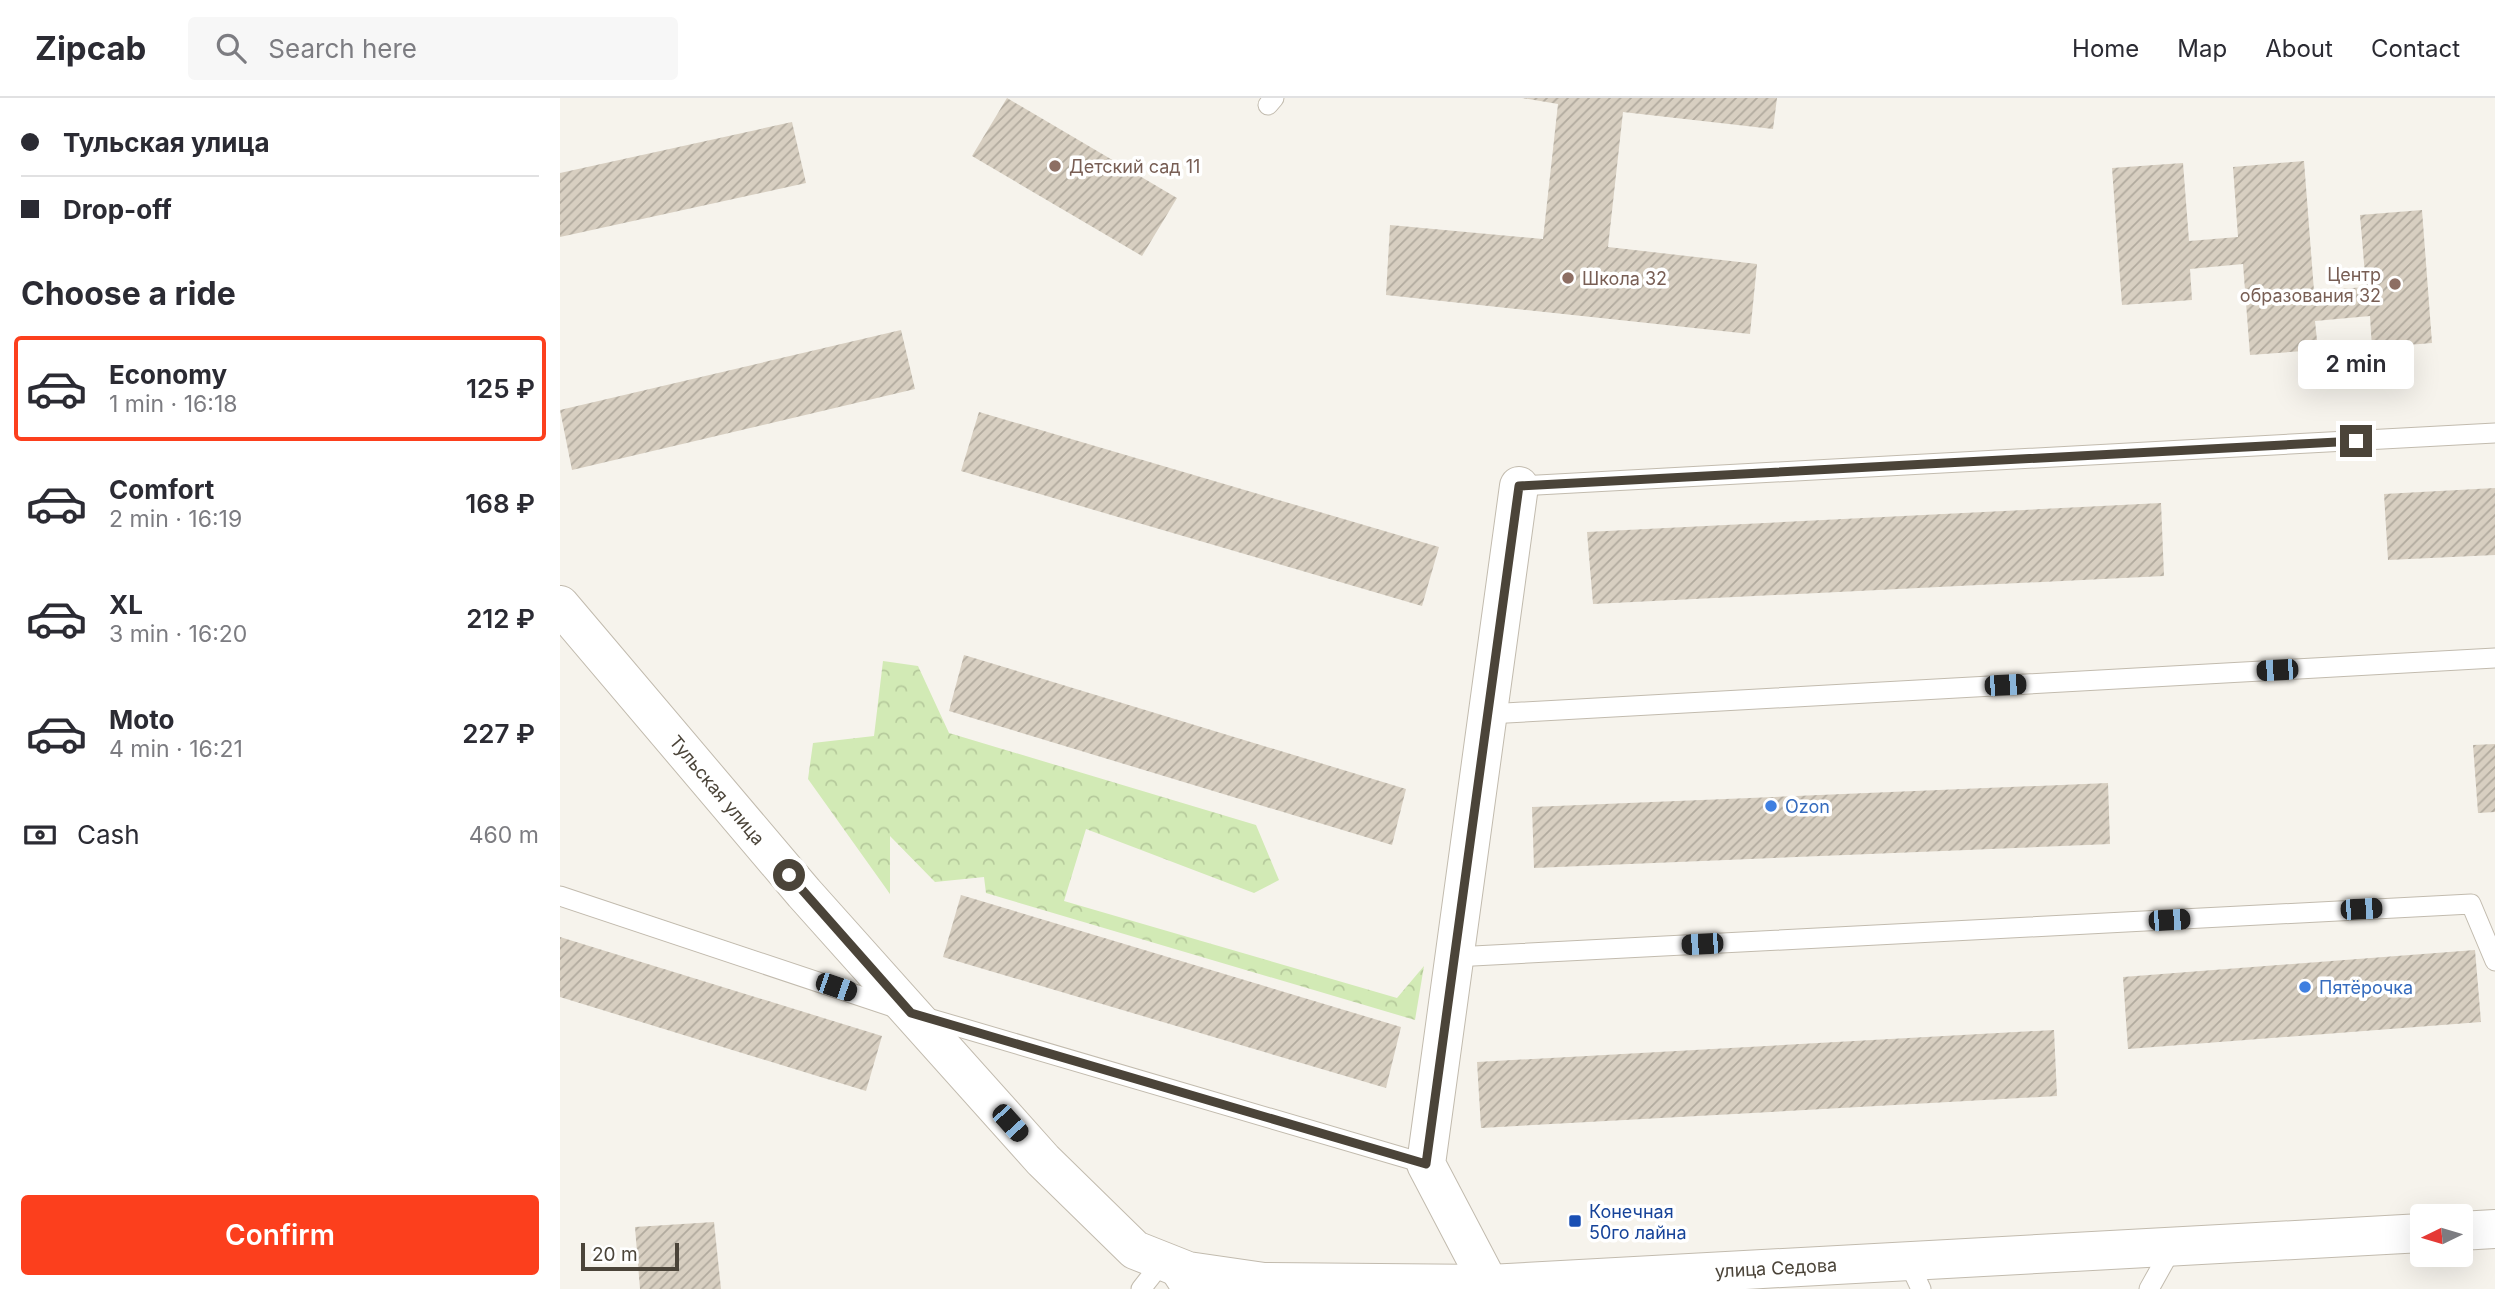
<!DOCTYPE html>
<meta charset="utf-8">
<style>
:root{--surface:#fff;--page:#f7f7f7;--text:#2b2b33;--muted:#7c7c81;--line:#e1e1e2;--accent:#fc3f1d}
body{margin:0;font-family:Inter,sans-serif;background:var(--page);color:var(--text);height:100vh;display:flex;flex-direction:column;font-size:26px;white-space:nowrap}
*{box-sizing:border-box;margin:0}
p{font-size:23px;color:var(--muted)}
.icon{flex:none;width:38px;height:38px;fill:none;stroke:currentColor;stroke-width:2;stroke-linecap:round;stroke-linejoin:round}
.map{position:relative;flex:1;overflow:hidden}
.panel{display:flex;flex-direction:column;background:var(--surface);width:560px}
.panel>*{flex:none}
.guide{display:grid;align-content:center;height:154px;padding:0 21px;background:var(--surface)}
.needle{width:46px;rotate:265deg}
.tools{position:absolute;left:1850px;top:1106px;display:grid;gap:14px}
.tools a{display:grid;place-items:center;width:63px;height:63px;border-radius:7px;background:var(--surface);box-shadow:0 7px 28px #0002;font-size:35px}
.scale{position:absolute;left:21px;bottom:18px;width:98px;box-sizing:border-box;padding-left:7px;border:4px solid #4b4439;border-top:0;font-size:19px;line-height:24px;white-space:nowrap;color:#4b4439;-webkit-text-stroke:5px #fff;paint-order:stroke}
.end{position:absolute;width:32px;height:32px;margin:-16px;border:9px solid #4b4439;background:#fff;box-shadow:0 0 0 4px #fff}
.from{border-radius:50%}
.bubble{position:absolute;height:49px;border-radius:7px;background:var(--surface);box-shadow:0 7px 28px #0002;font-size:23px;font-weight:600;line-height:49px;text-align:center}
.car{position:absolute;width:21px;height:42px;margin:-21px -10px;border-radius:9px;box-shadow:0 0 5px 2px #0007;background:linear-gradient(#222 24%,#8ab4d8 0 40%,#222 0 76%,#8ab4d8 0 86%,#222 0)}
.guide b{display:flex;align-items:center;gap:24px;height:66px;font-size:26px}
.guide b+b{border-top:2px solid var(--line)}
.guide i{width:18px;height:18px;background:var(--text)}
ul{padding:0;list-style:none}
li{display:flex;align-items:center;gap:21px;height:105px;margin:0 14px 10px;padding:0 7px;border:4px solid transparent;border-radius:7px}
li div{flex:1}
li b{display:block;font-size:26px}
li em{font-style:normal;font-weight:600}
li.on{border-color:var(--accent)}
li>.icon{width:63px;height:63px;stroke-width:1.5}
h2{padding:0 21px;font-size:32px;line-height:84px}
.pay{display:flex;align-items:center;gap:18px;height:77px;padding:0 21px;font-size:26px}
.pay p{margin-inline-start:auto}
.cta{display:flex;gap:14px;margin-top:auto;padding:14px 21px}
.cta a{flex:1;height:80px;border-radius:7px;background:var(--accent);color:#fff;font-size:28px;font-weight:600;line-height:80px;text-align:center}
header{display:flex;align-items:center;gap:42px;box-sizing:border-box;height:98px;padding:0 35px;background:var(--surface);border-bottom:2px solid var(--line)}
header strong{font-size:33px}
nav{display:flex;gap:38px;margin-inline-start:auto;font-size:24px}
.search{width:490px;height:63px;background:var(--page);display:flex;align-items:center;gap:18px;box-sizing:border-box;padding:0 24px;border-radius:7px;color:var(--muted);font-size:26px}
main{display:flex;flex:1;min-height:0}
.map>svg:first-child{display:block}
.forest{fill:url(#forest-crowns)}
.building{fill:url(#building-hatch)}
.lines{fill:none;stroke-linecap:round;stroke-linejoin:round}
.lane-casing{stroke:#c2bbae;stroke-width:21}
.street-casing{stroke:#c2bbae;stroke-width:40}
.lane{stroke:#fff;stroke-width:19}
.street{stroke:#fff;stroke-width:38}
.route{stroke:#4b4439;stroke-width:9}
.education-dot{fill:#8d6e63;stroke:#fff;stroke-width:2.5}
.shop-dot{fill:#3f7fe0;stroke:#fff;stroke-width:2.5}
.transit-dot{fill:#1a4fb4;stroke:#fff;stroke-width:2.5}
.labels{text-anchor:middle;dominant-baseline:central;stroke-width:7;stroke-linejoin:round;paint-order:stroke}
.education-label{font-size:18px;fill:#785e54;stroke:#fff;text-anchor:start}
.street-label{font-size:18px;fill:#4b4439;stroke:#fff}
.shop-label{font-size:18px;fill:#366cbe;stroke:#fff;text-anchor:start}
.transit-label{font-size:18px;fill:#164399;stroke:#fff;text-anchor:start}
</style>
<header>
<strong>Zipcab</strong>
<div class="search"><svg class="icon" aria-label="search" viewBox="0 0 24 24"><circle cx="10" cy="10" r="6"/><path d="M15 15l6 6"/></svg>Search here</div>
<nav><a>Home</a><a>Map</a><a>About</a><a>Contact</a></nav>
</header>
<main>
<section class="panel">
<div class="guide">
<b><i class="from"></i>Тульская улица</b>
<b><i></i>Drop-off</b>
</div>
<h2>Choose a ride</h2>
<ul>
<li class="on"><svg class="icon" aria-label="car" viewBox="0 0 24 24"><path d="M5 17H2v-5l4-1 3-4h7l3 4 3 1v5h-3M9 17h6M6 11h13"/><circle cx="7" cy="17" r="2"/><circle cx="17" cy="17" r="2"/></svg><div><b>Economy</b><p>1 min · 16:18</p></div><em>125 ₽</em></li>
<li><svg class="icon" aria-label="car" viewBox="0 0 24 24"><path d="M5 17H2v-5l4-1 3-4h7l3 4 3 1v5h-3M9 17h6M6 11h13"/><circle cx="7" cy="17" r="2"/><circle cx="17" cy="17" r="2"/></svg><div><b>Comfort</b><p>2 min · 16:19</p></div><em>168 ₽</em></li>
<li><svg class="icon" aria-label="car" viewBox="0 0 24 24"><path d="M5 17H2v-5l4-1 3-4h7l3 4 3 1v5h-3M9 17h6M6 11h13"/><circle cx="7" cy="17" r="2"/><circle cx="17" cy="17" r="2"/></svg><div><b>XL</b><p>3 min · 16:20</p></div><em>212 ₽</em></li>
<li><svg class="icon" aria-label="car" viewBox="0 0 24 24"><path d="M5 17H2v-5l4-1 3-4h7l3 4 3 1v5h-3M9 17h6M6 11h13"/><circle cx="7" cy="17" r="2"/><circle cx="17" cy="17" r="2"/></svg><div><b>Moto</b><p>4 min · 16:21</p></div><em>227 ₽</em></li>
</ul>
<div class="pay"><svg class="icon" aria-label="cash" viewBox="0 0 24 24"><path d="M3 7h18v10H3z"/><circle cx="12" cy="12" r="2"/></svg>Cash<p>460 m</p></div>
<div class="cta"><a>Confirm</a></div>
</section>
<div class="map">
<svg width="1935" height="1191" viewBox="0 0 1935 1191">
<defs>
<pattern id="forest-crowns" width="20" height="18" patternUnits="userSpaceOnUse" patternTransform="scale(1.75)"><rect width="20" height="18" fill="#d2eab5"/><path d="M2 6a3 3 0 1 1 6 0M12 15a3 3 0 1 1 6 0" fill="none" stroke="#b6ca9c"/></pattern>
<pattern id="building-hatch" width="6" height="6" patternUnits="userSpaceOnUse" patternTransform="scale(1.75)"><rect width="6" height="6" fill="#d8cfc1"/><path d="M-1 1l2-2M0 6l6-6M5 7l2-2" fill="none" stroke="#b1aa9e"/></pattern>
</defs>
<rect width="100%" height="100%" fill="#f6f3ec"/>
<path class="forest" d="M 323,563 L 358,568 L 389,635 L 696,727 L 719,782 L 694,795 L 526,731 L 504,803 L 837,900 L 864,868 L 855,922 L 426,795 L 424,779 L 375,784 L 330,738 L 330,796 L 248,681 L 253,645 L 314,638 Z"/>
<g class="building">
<path d="M 447,0 L 617,100 L 582,158 L 412,58 Z"/>
<path d="M 962,0 L 1217,0 L 1213,31 L 1063,14 L 1048,149 L 1197,166 L 1190,236 L 826,197 L 830,127 L 983,141 L 998,6 Z"/>
<path d="M 232,24 L 246,85 L 0,139 L 0,75 Z"/>
<path d="M 1744,63 L 1754,193 L 1806,189 L 1800,117 L 1862,112 L 1872,245 L 1812,250 L 1810,218 L 1755,223 L 1758,252 L 1690,257 L 1683,166 L 1630,171 L 1632,202 L 1562,207 L 1552,70 L 1623,65 L 1629,143 L 1678,139 L 1673,69 Z"/>
<path d="M 341,232 L 355,291 L 12,372 L 0,312 Z"/>
<path d="M 419,314 L 879,449 L 862,508 L 401,373 Z"/>
<path d="M 1935,390 L 1935,457 L 1828,462 L 1824,396 Z"/>
<path d="M 1601,405 L 1604,478 L 1033,506 L 1027,434 Z"/>
<path d="M 404,557 L 846,691 L 832,747 L 389,613 Z"/>
<path d="M 1935,646 L 1935,714 L 1918,715 L 1913,647 Z"/>
<path d="M 1548,685 L 1550,746 L 974,770 L 972,709 Z"/>
<path d="M 401,797 L 841,929 L 826,990 L 383,859 Z"/>
<path d="M 0,839 L 322,938 L 306,993 L 0,899 Z"/>
<path d="M 1915,852 L 1921,924 L 1568,951 L 1563,879 Z"/>
<path d="M 1494,932 L 1497,998 L 921,1030 L 917,964 Z"/>
<path d="M 154,1124 L 161,1191 L 80,1191 L 75,1129 Z"/>
</g>
<g class="lines">
<defs>
<g id="lane">
<path d="M 708,7 L 714,0"/>
<path d="M 959,388 L 1935,335"/>
<path d="M 928,616 L 1935,560"/>
<path d="M 0,798 L 351,915 L 866,1066"/>
<path d="M 894,859 L 1911,806 L 1935,863"/>
<path d="M 1348,1163 L 1361,1191"/>
<path d="M 581,1191 L 603,1163 L 621,1191"/>
<path d="M 1589,1191 L 1613,1148"/>
</g>
<g id="street">
<path d="M 0,507 L 244,795 L 483,1062 L 575,1152 L 628,1173 L 704,1184 L 929,1186 L 1862,1135"/>
<path d="M 1900,1133 L 1935,1131"/>
<path d="M 929,1186 L 866,1066 L 959,388"/>
</g>
</defs>
<use href="#lane" class="lane-casing"/>
<use href="#street" class="street-casing"/>
<use href="#lane" class="lane"/>
<use href="#street" class="street"/>
</g>
<g class="lines">
<path class="route" d="M 229,777 L 351,915 L 866,1066 L 959,388 L 1796,343"/>
</g>
<g class="education-dot">
<circle cx="495" cy="68" r="7"/>
<circle cx="1008" cy="180" r="7"/>
<circle cx="1835" cy="186" r="7"/>
</g>
<g class="shop-dot">
<circle cx="1211" cy="708" r="7"/>
<circle cx="1745" cy="889" r="7"/>
</g>
<rect class="transit-dot" x="1008" y="1116" width="14" height="14" rx="3.5"/>
<g class="labels">
<g class="education-label">
<text x="509" y="68">Детский сад 11</text>
<text x="1821" y="176" text-anchor="end">Центр<tspan x="1821" dy="21">образования 32</tspan></text>
<text x="1022" y="180">Школа 32</text>
</g>
<g class="street-label">
<text transform="translate(157 692) rotate(50)">Тульская улица</text>
<text transform="translate(1216 1170) rotate(-3)">улица Седова</text>
</g>
<g class="shop-label">
<text x="1225" y="708">Ozon</text>
<text x="1759" y="889">Пятёрочка</text>
</g>
<g class="transit-label">
<text x="1029" y="1113">Конечная<tspan x="1029" dy="21">50го лайна</tspan></text>
</g>
</g>
</svg>
<div class="tools">
<a><svg class="needle" viewBox="-14 -14 28 28"><path d="M0-13l5 13h-10z" fill="#e53935"/><path d="M0 13l5-13h-10z" fill="#7c7c81"/></svg></a>
</div>
<div class="scale">20 m</div>
<i class="end from" style="left:229px;top:777px"></i>
<i class="end" style="left:1796px;top:343px"></i>
<div class="bubble" style="left:1738px;top:242px;width:116px">2 min</div>
<i class="car" style="left:1717px;top:572px;rotate:267deg"></i>
<i class="car" style="left:1445px;top:587px;rotate:87deg"></i>
<i class="car" style="left:1801px;top:811px;rotate:87deg"></i>
<i class="car" style="left:1609px;top:822px;rotate:87deg"></i>
<i class="car" style="left:1142px;top:846px;rotate:267deg"></i>
<i class="car" style="left:276px;top:889px;rotate:109deg"></i>
<i class="car" style="left:450px;top:1025px;rotate:138deg"></i>
</div>
</main>
